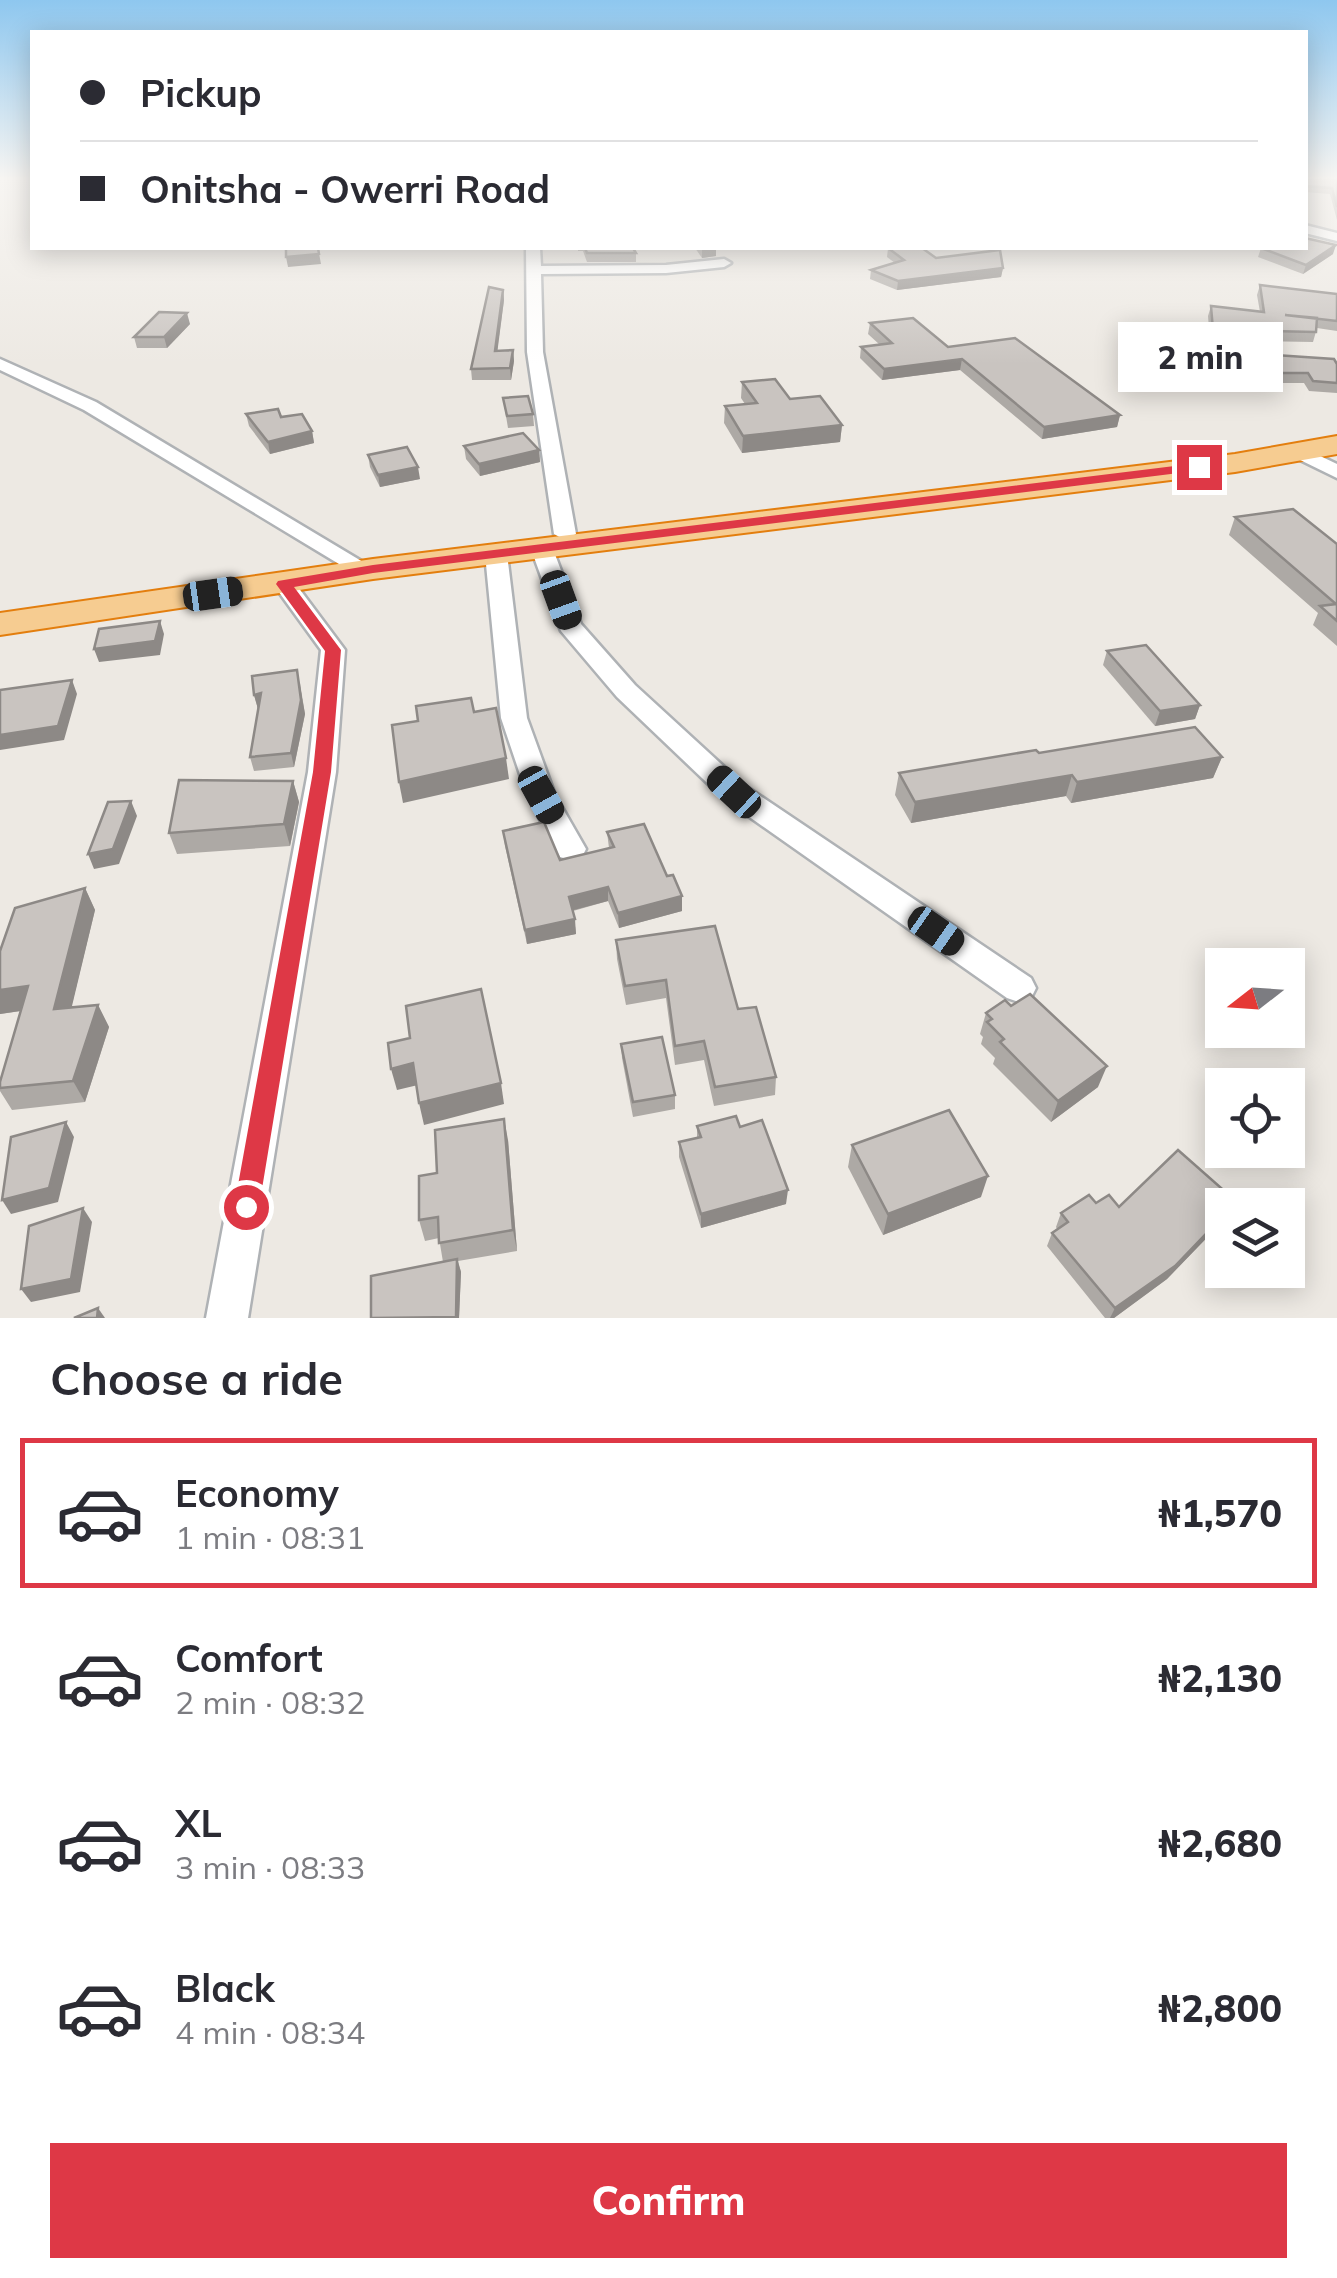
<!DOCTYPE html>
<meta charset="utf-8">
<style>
:root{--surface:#fff;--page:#f7f7f7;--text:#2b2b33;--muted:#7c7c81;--line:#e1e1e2;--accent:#de3846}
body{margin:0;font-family:Mulish,sans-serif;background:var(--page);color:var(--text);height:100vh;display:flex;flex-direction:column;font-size:38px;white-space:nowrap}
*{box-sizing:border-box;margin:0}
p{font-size:32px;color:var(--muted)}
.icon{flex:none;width:55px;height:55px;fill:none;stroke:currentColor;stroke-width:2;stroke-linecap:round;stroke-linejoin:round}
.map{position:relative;height:1318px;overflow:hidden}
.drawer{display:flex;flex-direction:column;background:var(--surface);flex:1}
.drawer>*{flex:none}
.guide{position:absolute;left:30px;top:30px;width:1278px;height:220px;border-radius:0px;box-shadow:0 5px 25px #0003;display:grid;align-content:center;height:220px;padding:0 50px;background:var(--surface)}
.needle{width:65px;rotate:253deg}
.buttons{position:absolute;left:1205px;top:948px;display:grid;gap:20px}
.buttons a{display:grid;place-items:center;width:100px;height:100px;border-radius:0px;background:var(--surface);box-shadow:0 5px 25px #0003;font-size:50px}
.end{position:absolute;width:45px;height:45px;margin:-22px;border:12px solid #de3846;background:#fff;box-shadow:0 0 0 5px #fff}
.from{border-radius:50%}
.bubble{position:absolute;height:70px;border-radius:0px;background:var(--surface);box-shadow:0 5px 25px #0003;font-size:32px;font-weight:800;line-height:70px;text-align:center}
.car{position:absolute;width:30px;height:60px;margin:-30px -15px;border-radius:12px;box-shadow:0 0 8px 2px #0007;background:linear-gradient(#222 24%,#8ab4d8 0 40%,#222 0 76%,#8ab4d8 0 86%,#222 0)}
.guide b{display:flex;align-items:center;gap:35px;height:95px;font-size:38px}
.guide b+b{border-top:2px solid var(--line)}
.guide i{width:25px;height:25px;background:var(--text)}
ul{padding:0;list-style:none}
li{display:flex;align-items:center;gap:30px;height:150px;margin:0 20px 15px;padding:0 30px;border:5px solid transparent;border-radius:0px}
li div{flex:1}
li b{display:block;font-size:38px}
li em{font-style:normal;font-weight:800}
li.selected{border-color:var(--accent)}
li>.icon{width:90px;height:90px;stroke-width:1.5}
h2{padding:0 50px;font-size:45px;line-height:120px}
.primary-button{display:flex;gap:20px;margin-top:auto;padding:20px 50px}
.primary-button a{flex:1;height:115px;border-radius:0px;background:var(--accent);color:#fff;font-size:40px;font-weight:800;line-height:115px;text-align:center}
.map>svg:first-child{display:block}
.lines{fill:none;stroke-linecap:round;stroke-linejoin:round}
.minor-casing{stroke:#afb2b5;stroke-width:5}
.highway-casing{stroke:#e37e0e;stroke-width:4}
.minor{fill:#fff;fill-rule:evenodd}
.highway{fill:#f6cc91;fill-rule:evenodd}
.wall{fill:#ada9a5}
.shaded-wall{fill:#8d8986}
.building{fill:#c9c4c0;stroke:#8d8986;stroke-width:2.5}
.route{fill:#de3846}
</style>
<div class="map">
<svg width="1337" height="1318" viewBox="0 0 1337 1318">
<rect width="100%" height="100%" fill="#ede9e3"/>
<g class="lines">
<defs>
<g id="minor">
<path d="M 1305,225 L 1337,233 L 1337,241 L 1305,233 Z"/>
<path d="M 526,248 L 540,248 L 541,266 L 666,265 L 724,259 L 731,263 L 724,267 L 666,273 L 541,274 L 543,352 L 576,534 L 565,540 L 554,534 L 527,352 Z"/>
<path d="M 0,359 L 96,402 L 363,562 L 360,567 L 344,567 L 84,410 L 0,370 Z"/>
<path d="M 1299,446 L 1337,464 L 1337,478 L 1292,456 L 1289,452 Z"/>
<path d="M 542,542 L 553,549 L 581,624 L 635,685 L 744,785 L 1031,978 L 1036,988 L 1031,998 L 1019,1002 L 1007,998 L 724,799 L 617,697 L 561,631 L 531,549 Z"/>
<path d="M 496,547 L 507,554 L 527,718 L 555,795 L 586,849 L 582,857 L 571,860 L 560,857 L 527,795 L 501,718 L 485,554 Z"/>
<path d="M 284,577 L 292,579 L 345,650 L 336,772 L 248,1318 L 206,1318 L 308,772 L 321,650 L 273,584 Z"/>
</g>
<path id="highway" d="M 1337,436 L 1337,454 L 1235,472 L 373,579 L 0,635 L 0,613 L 373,559 L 1235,454 Z"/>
</defs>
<use href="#minor" class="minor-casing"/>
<use href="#highway" class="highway-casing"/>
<use href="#minor" class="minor"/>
<use href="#highway" class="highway"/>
</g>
<g class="wall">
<path d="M 1305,179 L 1337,179 L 1337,220 L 1330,194 L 1305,192 Z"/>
<path d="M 578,248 L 633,248 L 636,253 L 636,262 L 587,262 L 583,251 L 578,251 Z"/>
<path d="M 695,248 L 716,248 L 716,256 L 702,258 Z"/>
<path d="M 888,248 L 936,258 L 1003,268 L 1001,277 L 897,290 L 870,279 L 871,270 L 895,263 L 887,257 Z"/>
<path d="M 1261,248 L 1333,254 L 1303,274 L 1258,257 Z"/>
<path d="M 1260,285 L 1337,294 L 1337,331 L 1317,328 L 1313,342 L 1210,340 L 1208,316 L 1211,306 L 1260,312 L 1257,295 Z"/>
<path d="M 503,290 L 504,300 L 497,351 L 513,350 L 514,361 L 511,380 L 472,380 L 471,369 Z"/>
<path d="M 870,323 L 948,347 L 1120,415 L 1117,427 L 1042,439 L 960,370 L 882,380 L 860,358 L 861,347 L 880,345 L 868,334 Z"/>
<path d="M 190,324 L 167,348 L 137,348 L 134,337 Z"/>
<path d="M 1275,355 L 1337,364 L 1337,393 L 1309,391 L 1304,383 L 1272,383 L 1272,364 Z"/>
<path d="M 742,382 L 790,399 L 842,425 L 840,442 L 742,453 L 724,423 L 725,406 L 745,404 L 741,398 Z"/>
<path d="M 503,398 L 533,414 L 534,426 L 508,428 Z"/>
<path d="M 246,414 L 281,417 L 312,431 L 314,443 L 270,454 L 249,426 Z"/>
<path d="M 464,446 L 539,450 L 540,462 L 480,476 L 466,459 Z"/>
<path d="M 368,455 L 420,479 L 380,487 L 370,467 Z"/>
<path d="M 1235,517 L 1337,544 L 1337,646 L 1313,625 L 1318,613 L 1229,535 Z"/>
<path d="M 1107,651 L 1200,705 L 1195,719 L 1155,726 L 1103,665 Z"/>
<path d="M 300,683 L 305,714 L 294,767 L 254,771 L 250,757 L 258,709 L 254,695 Z"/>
<path d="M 1039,753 L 1222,757 L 1213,778 L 1071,803 L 1066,796 L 911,823 L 895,795 L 899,773 Z"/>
<path d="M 293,781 L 299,802 L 290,846 L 177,854 L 169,833 Z"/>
<path d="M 503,831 L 560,860 L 609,848 L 607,832 L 667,876 L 682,896 L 682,911 L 619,928 L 608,901 L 573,911 L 576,934 L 527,944 L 505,846 Z"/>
<path d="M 85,888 L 95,910 L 71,1008 L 98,1005 L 109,1027 L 85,1102 L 12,1110 L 0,1091 L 0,1082 L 21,1011 L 0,1014 L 0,951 Z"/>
<path d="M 616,940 L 738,1009 L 776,1077 L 775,1095 L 714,1106 L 704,1060 L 675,1065 L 666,998 L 626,1005 L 617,959 Z"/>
<path d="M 986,1013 L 1098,1087 L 1051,1122 L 993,1064 L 995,1058 L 981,1044 L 983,1037 L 980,1034 Z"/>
<path d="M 621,1044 L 675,1095 L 675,1109 L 633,1117 L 622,1058 Z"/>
<path d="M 697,1126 L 740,1127 L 786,1204 L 701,1228 L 679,1157 L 679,1142 L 697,1138 Z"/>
<path d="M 508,1140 L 517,1251 L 458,1261 L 461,1272 L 459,1318 L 371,1318 L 443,1262 L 439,1238 L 425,1241 L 419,1220 L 437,1173 Z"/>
<path d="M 852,1145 L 981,1197 L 883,1235 L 848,1167 Z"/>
<path d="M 1237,1202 L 1235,1205 L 1222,1205 L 1222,1222 L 1167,1279 L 1114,1318 L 1105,1318 L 1047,1246 L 1052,1233 L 1057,1229 L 1056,1227 L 1061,1213 L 1096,1203 L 1119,1207 Z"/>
</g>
<g class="shaded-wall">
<path d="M 1336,245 L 1333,254 L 1303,274 L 1306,265 Z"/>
<path d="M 318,248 L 321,264 L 288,267 L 286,257 Z"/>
<path d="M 716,248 L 716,256 L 702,258 L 702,249 Z"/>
<path d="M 1003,268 L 1001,277 L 897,290 L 898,281 Z"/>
<path d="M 503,290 L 504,300 L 496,362 L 495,351 Z"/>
<path d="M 187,313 L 190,324 L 167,348 L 164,337 Z"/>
<path d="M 513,350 L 514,361 L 511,380 L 510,368 Z"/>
<path d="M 962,359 L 960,370 L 882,380 L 884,369 Z"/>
<path d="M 1120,415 L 1117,427 L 1042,439 L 1044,427 Z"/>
<path d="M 842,425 L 840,442 L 742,453 L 743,436 Z"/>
<path d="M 312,431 L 314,443 L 270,454 L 268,442 Z"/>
<path d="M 539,450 L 540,462 L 480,476 L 479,464 Z"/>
<path d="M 418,467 L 420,479 L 380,487 L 378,475 Z"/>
<path d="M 160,621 L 164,634 L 160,655 L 99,662 L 94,649 Z"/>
<path d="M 297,670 L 305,714 L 294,767 L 291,753 Z"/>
<path d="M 72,680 L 77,694 L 64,740 L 0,750 L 0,735 Z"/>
<path d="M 261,693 L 258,709 L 254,695 Z"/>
<path d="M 1200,705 L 1195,719 L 1155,726 L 1160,711 Z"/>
<path d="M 1222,757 L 1213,778 L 1071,803 L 1077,782 Z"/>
<path d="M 506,758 L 509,779 L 403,803 L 399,782 Z"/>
<path d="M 1072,775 L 1066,796 L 911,823 L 915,802 Z"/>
<path d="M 293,781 L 299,802 L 290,846 L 284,824 Z"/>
<path d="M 131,801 L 137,816 L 119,864 L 94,869 L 88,854 Z"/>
<path d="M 608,887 L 608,901 L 570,911 L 569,897 Z"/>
<path d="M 85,888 L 95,910 L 66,1031 L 54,1009 Z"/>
<path d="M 682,896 L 682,911 L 619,928 L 618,913 Z"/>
<path d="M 575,919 L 576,934 L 527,944 L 525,930 Z"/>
<path d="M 28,986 L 40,1008 L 0,1014 L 0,990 Z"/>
<path d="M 98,1005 L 109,1027 L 85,1102 L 73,1081 Z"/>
<path d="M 413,1063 L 418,1085 L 397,1090 L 391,1069 Z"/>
<path d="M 1107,1066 L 1098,1087 L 1051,1122 L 1058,1101 Z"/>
<path d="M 501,1083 L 504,1104 L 424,1125 L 419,1103 Z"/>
<path d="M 504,1119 L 508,1140 L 517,1251 L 513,1230 Z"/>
<path d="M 66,1122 L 74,1137 L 58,1202 L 11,1214 L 2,1200 Z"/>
<path d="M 988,1176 L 981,1197 L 883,1235 L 888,1214 Z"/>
<path d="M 788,1190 L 786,1204 L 701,1228 L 701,1214 Z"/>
<path d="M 83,1208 L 92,1222 L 80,1292 L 31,1302 L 21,1289 Z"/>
<path d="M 1222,1217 L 1222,1222 L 1167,1279 L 1114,1318 L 1110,1318 L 1115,1308 Z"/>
<path d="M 457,1259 L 461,1272 L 459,1318 L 456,1318 Z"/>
<path d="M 98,1308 L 105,1318 L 97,1318 Z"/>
</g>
<g class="building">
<path d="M 1305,179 L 1337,179 L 1337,207 L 1332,188 L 1305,186 Z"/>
<path d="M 1305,238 L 1336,245 L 1306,265 L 1261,248 L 1305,248 Z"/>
<path d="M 286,248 L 318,248 L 319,254 L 286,257 Z"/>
<path d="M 585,248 L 633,248 L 636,253 L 587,253 Z"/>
<path d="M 888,248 L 922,248 L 936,258 L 1000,250 L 1003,268 L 898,281 L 871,270 L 904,260 Z"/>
<path d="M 1260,285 L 1337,294 L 1337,321 L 1285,315 L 1317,318 L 1316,332 L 1213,330 L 1211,306 L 1264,312 Z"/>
<path d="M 489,287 L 503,290 L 495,351 L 513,350 L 510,368 L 471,369 Z"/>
<path d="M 159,312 L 187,313 L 164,337 L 134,337 Z"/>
<path d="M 913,318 L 948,347 L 1015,338 L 1120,415 L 1044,427 L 962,359 L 884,369 L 861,347 L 892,343 L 870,323 Z"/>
<path d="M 1275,355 L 1334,359 L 1337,364 L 1337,383 L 1313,381 L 1308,373 L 1275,373 Z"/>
<path d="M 775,379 L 790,399 L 820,396 L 842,425 L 743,436 L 725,406 L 757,403 L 742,382 Z"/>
<path d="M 528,396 L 533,414 L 507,416 L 503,398 Z"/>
<path d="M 278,409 L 281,417 L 302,414 L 312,431 L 268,442 L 246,414 Z"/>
<path d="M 523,433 L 539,450 L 479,464 L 464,446 Z"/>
<path d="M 407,447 L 418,467 L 378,475 L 368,455 Z"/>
<path d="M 1293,509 L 1337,544 L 1337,621 L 1320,606 L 1336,604 L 1235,517 Z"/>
<path d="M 160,621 L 155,641 L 94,649 L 99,629 Z"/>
<path d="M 1146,645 L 1200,705 L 1160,711 L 1107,651 Z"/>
<path d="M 297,670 L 301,700 L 291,753 L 250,757 L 261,693 L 254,695 L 252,676 Z"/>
<path d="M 72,680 L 58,726 L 0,735 L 0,690 Z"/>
<path d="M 471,698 L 474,712 L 496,708 L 506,758 L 399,782 L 392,725 L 418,721 L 416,706 Z"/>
<path d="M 1195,727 L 1222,757 L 1077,782 L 1072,775 L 915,802 L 899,773 L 1036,750 L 1039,753 Z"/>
<path d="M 179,780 L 293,781 L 284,824 L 169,833 Z"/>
<path d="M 131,801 L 113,849 L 88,854 L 108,802 Z"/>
<path d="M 544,822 L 560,860 L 614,847 L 607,832 L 644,824 L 667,876 L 673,875 L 682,896 L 618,913 L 608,887 L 569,897 L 575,919 L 525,930 L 503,831 Z"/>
<path d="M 85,888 L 54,1009 L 98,1005 L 73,1081 L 0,1088 L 0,1082 L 28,986 L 0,990 L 0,951 L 15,908 Z"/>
<path d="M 715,926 L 738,1009 L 756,1007 L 776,1077 L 715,1087 L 704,1041 L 675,1046 L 666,980 L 625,986 L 616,940 Z"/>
<path d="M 481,989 L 501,1083 L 419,1103 L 413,1063 L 391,1069 L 388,1043 L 410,1038 L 406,1006 Z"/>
<path d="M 1030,994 L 1107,1066 L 1058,1101 L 1000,1042 L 1004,1039 L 987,1022 L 992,1019 L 986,1013 L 1005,1000 L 1011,1006 Z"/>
<path d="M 662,1037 L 675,1095 L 633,1102 L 621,1044 Z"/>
<path d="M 949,1110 L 988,1176 L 888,1214 L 852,1145 Z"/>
<path d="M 736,1116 L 740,1127 L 762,1120 L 788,1190 L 701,1214 L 679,1142 L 701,1137 L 697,1126 Z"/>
<path d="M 504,1119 L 513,1230 L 439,1243 L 438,1217 L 419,1220 L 419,1176 L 437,1173 L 435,1130 Z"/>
<path d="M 66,1122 L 49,1188 L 2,1200 L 11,1137 Z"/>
<path d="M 1178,1150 L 1237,1202 L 1234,1205 L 1222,1205 L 1222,1217 L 1175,1266 L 1115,1308 L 1052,1233 L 1068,1222 L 1061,1213 L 1089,1195 L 1096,1203 L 1109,1195 L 1119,1207 Z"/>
<path d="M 83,1208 L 71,1279 L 21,1289 L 29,1226 Z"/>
<path d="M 457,1259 L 456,1317 L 371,1318 L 371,1276 Z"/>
<path d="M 98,1308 L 97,1318 L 74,1318 Z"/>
</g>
<linearGradient id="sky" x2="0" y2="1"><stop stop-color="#8ec7ef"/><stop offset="0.49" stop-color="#f7f5f2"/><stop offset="1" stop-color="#f7f5f2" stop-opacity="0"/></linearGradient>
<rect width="1337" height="364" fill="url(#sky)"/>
<path class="route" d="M 1199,463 L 1203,465 L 1203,470 L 373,573 L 294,587 L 341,650 L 331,772 L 259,1207 L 256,1216 L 246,1219 L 237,1216 L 234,1207 L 313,772 L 325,651 L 276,584 L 278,581 L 373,565 Z"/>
</svg>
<div class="buttons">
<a><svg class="needle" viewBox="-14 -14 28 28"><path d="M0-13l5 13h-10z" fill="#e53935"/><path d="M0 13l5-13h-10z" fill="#7c7c81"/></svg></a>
<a><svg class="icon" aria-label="locate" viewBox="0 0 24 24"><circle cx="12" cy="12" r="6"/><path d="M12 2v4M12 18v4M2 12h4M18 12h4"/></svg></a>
<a><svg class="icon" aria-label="layers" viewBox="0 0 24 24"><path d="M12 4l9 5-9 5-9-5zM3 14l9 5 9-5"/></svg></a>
</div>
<i class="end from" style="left:246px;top:1207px"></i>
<i class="end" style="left:1199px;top:467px"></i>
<div class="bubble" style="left:1118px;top:322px;width:165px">2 min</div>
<i class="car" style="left:213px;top:594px;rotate:82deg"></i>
<i class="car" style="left:561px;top:600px;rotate:160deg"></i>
<i class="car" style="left:734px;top:792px;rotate:313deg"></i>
<i class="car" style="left:541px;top:795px;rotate:151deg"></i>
<i class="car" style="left:936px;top:931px;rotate:125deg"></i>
<div class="guide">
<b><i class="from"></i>Pickup</b>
<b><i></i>Onitsha - Owerri Road</b>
</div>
</div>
<section class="drawer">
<h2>Choose a ride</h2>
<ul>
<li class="selected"><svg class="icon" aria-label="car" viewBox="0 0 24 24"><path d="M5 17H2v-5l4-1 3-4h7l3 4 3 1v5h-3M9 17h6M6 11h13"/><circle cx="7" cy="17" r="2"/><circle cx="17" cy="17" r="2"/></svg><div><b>Economy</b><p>1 min · 08:31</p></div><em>₦1,570</em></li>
<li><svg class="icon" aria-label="car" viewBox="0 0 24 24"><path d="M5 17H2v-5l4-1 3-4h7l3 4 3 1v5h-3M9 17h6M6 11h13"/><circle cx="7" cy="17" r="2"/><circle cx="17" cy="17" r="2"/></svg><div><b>Comfort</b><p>2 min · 08:32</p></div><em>₦2,130</em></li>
<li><svg class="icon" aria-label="car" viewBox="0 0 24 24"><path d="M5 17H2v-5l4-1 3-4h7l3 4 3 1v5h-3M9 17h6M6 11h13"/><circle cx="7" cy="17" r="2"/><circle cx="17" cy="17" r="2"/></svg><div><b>XL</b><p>3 min · 08:33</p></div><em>₦2,680</em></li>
<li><svg class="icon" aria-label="car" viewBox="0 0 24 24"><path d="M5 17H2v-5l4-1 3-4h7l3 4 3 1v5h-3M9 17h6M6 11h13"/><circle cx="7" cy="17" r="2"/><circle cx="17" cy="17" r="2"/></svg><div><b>Black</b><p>4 min · 08:34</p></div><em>₦2,800</em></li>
</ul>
<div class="primary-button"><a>Confirm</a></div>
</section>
